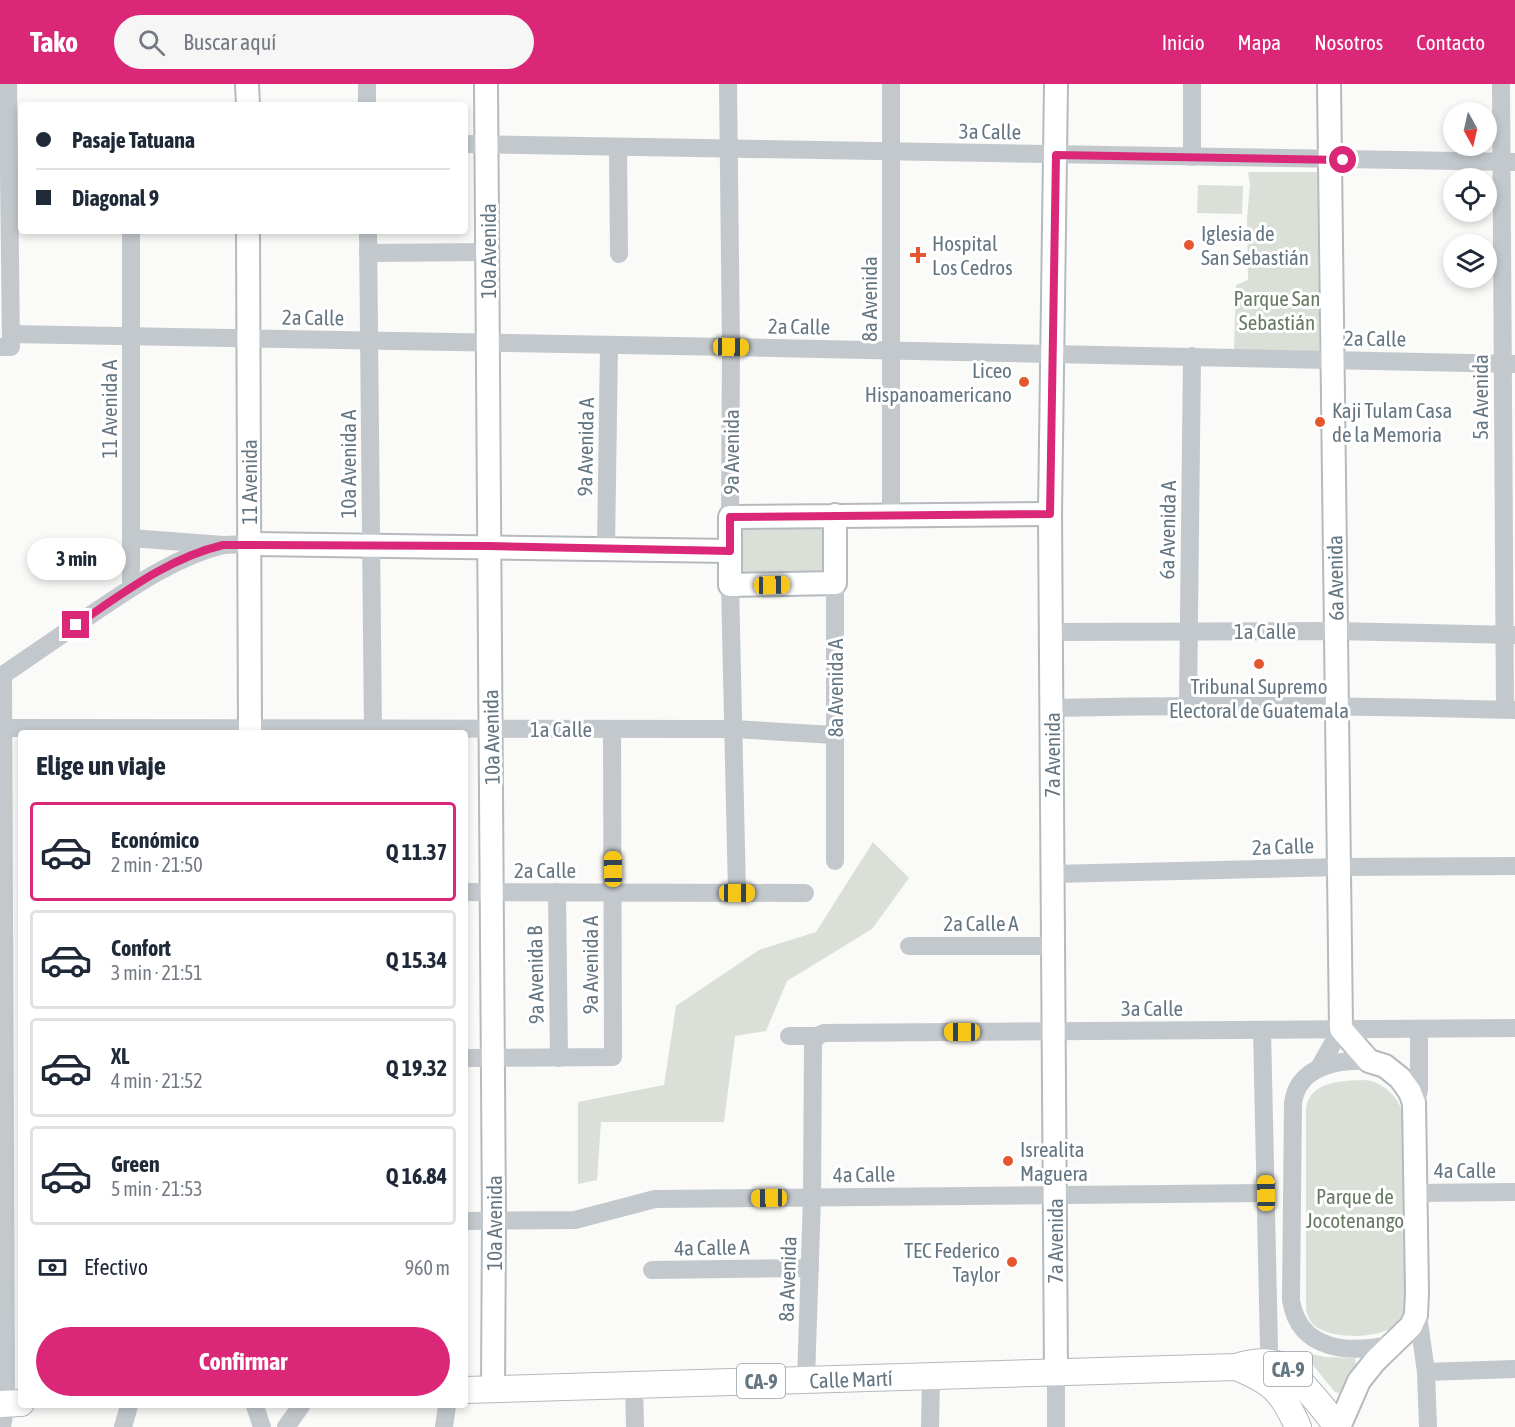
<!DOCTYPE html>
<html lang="es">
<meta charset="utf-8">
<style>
:root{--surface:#fff;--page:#f6f6f7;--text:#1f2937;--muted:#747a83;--line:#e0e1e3;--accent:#db2777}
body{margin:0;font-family:"Asap Condensed",sans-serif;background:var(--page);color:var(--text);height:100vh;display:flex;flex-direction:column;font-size:22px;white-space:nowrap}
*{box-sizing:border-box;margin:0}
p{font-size:20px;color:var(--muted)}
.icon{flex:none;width:33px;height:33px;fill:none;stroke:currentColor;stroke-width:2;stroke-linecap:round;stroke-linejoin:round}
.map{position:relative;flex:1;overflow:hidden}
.side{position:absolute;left:18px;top:646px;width:450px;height:678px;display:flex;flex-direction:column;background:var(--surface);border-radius:6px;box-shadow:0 3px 9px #0003}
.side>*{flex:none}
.hud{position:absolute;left:18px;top:18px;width:450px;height:132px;border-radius:6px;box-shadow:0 3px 9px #0003;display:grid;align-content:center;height:132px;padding:0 18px;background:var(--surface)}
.needle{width:39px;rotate:172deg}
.tools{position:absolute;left:1443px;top:18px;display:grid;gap:12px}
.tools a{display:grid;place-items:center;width:54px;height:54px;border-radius:50%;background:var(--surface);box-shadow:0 3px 9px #0003;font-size:30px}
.end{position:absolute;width:27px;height:27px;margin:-14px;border:8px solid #db2777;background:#fff;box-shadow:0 0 0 3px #fff}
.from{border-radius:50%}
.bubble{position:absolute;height:42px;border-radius:21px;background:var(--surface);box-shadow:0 3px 9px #0003;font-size:20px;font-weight:700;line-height:42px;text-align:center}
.car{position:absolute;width:18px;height:36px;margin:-18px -9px;border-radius:8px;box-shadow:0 0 4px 2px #0007;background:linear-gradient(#f5c518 24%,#345 0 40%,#f5c518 0 76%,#345 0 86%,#f5c518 0)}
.hud b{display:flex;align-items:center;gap:21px;height:57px;font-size:22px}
.hud b+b{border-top:2px solid var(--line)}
.hud i{width:15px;height:15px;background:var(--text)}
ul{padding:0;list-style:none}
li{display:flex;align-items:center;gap:18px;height:99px;margin:0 12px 9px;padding:0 6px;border:3px solid var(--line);border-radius:6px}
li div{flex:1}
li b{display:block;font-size:22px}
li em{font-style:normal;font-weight:700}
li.active{border-color:var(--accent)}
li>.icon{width:54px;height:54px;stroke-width:1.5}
h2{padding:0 18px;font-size:27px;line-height:72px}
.pay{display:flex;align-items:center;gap:15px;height:66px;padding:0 18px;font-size:22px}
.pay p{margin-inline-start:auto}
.primary-button{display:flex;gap:12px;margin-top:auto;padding:12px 18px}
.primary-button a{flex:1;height:69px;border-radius:36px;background:var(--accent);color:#fff;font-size:24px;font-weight:700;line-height:69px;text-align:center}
header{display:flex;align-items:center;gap:36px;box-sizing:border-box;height:84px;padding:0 30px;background:var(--accent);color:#fff}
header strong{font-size:28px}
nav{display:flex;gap:33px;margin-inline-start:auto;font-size:21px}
.search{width:420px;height:54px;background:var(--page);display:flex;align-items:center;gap:15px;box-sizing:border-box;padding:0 21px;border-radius:33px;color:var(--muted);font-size:22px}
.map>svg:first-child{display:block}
.green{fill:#dadfd7}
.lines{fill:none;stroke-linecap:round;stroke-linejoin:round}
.major-casing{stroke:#b5babe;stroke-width:26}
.highway-casing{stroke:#b4b9bd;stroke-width:28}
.minor{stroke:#c3c8cc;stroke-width:18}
.major{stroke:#fff;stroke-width:22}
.highway{stroke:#fff;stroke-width:26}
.route{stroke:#db2777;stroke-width:8}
.poi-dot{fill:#e4572e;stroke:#fff;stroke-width:2}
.labels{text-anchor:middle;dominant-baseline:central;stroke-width:6;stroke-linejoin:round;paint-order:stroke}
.shield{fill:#fff;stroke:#939fa8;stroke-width:1.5}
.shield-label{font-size:20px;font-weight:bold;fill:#657683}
.street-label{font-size:21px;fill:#657683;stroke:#fff}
.poi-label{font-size:21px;fill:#657683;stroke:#fff;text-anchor:start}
.park-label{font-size:21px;fill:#687a64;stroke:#fff}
</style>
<header>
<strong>Tako</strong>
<div class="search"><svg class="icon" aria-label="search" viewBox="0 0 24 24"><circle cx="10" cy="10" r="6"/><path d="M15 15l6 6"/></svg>Buscar aquí</div>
<nav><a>Inicio</a><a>Mapa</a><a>Nosotros</a><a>Contacto</a></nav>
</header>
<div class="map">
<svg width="1515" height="1343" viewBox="0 0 1515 1343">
<rect width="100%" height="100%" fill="#fafaf8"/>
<g class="green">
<path d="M 1248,88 L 1319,88 L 1319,267 L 1234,266 L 1236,201 L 1248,196 L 1247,135 L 1250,101 Z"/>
<path d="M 1198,101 L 1243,102 L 1242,130 L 1197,129 Z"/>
<rect x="739" y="444" width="85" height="50"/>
<path d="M 873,758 L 909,794 L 872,845 L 787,897 L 766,947 L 735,952 L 724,1038 L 601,1038 L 597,1096 L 578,1100 L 578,1018 L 664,1001 L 676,922 L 759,866 L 816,848 Z"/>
<path d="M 1365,996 C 1382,998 1397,1011 1402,1027 L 1406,1220 C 1403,1228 1401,1235 1395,1241 C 1379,1256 1325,1256 1311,1238 C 1308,1234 1307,1229 1306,1225 L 1306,1024 C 1311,996 1343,997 1365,996 Z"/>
<path d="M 1311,1270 L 1326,1273 L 1355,1274 L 1356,1281 L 1339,1309 L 1335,1308 L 1307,1274 Z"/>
</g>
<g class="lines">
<defs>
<g id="major">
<path d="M 247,0 L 248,21"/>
<path d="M 486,0 L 494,1137 L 493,1305"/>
<path d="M 1056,0 L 1050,430 L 1056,1289"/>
<path d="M 1329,0 L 1341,945 L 1369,977 L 1385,982 L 1400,994 L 1410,1008 L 1414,1019 L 1417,1208 L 1416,1231 L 1411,1242 L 1375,1277 L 1359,1297 L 1339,1343"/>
<path d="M 248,147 L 250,650"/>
<path d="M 835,431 L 835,499 L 730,501 L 730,433 L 1050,430"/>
<path d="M 249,460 L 730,467"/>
</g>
<g id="highway">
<path d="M 1236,1283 C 1273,1298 1282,1307 1298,1343"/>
<path d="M 465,1306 L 1236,1283 C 1275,1272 1286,1280 1310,1309 C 1320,1320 1329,1331 1337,1343"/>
<path d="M 0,1320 L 21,1319"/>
</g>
</defs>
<use href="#major" class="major-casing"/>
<use href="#highway" class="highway-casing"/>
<g class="minor">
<path d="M 367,0 L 367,21"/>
<path d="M 728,0 L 731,263 L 730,433"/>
<path d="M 891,0 L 891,431"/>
<path d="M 1192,0 L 1192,73"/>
<path d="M 1501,0 L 1505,625"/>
<path d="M 465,60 L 1515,78"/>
<path d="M 618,63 L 619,170"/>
<path d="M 131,147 L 131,504"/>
<path d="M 368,147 L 373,650"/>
<path d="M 368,169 L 488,168"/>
<path d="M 11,250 L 731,263 L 1515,280"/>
<path d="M 0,263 L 11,263 L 8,0"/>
<path d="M 131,454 L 223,461 L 249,460"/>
<path d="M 606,465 L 609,261"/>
<path d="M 730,501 L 737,809"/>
<path d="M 1051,548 L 1335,547 L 1515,551"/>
<path d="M 0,593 C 31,572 61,551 92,530 C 132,503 175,473 223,461"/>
<path d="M 1188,621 L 1192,272"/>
<path d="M 1052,624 C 1206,620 1360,622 1515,626"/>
<path d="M 0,644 L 734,645 L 834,651"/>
<path d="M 835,777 L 835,499"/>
<path d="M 1053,790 L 1340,783 L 1515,782"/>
<path d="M 465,808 L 805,809"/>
<path d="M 557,808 L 559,974"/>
<path d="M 909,862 L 1054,862"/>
<path d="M 1262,946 L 1269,1264"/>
<path d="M 789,952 L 817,952 L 824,949 L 1515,944"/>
<path d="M 465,974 L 613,973 L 612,645"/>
<path d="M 1369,977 C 1338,975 1298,982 1293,1019 L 1291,1216 C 1299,1268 1351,1270 1393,1260"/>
<path d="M 1319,984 L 1341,945"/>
<path d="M 1415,1023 L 1419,1006 L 1419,945"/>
<path d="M 1416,1109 L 1515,1108"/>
<path d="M 465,1137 L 575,1136 L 655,1115 L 1266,1109"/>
<path d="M 652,1186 L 810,1184"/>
<path d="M 1417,1224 L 1426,1288 L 1428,1343"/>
<path d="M 1426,1288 L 1515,1285"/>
<path d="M 1056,1289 L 1056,1343"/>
<path d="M 806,1296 L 812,1113 L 813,959 L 817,952"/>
<path d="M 634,1301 L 635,1343"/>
<path d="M 255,1322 L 262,1343"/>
<path d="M 2,1343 L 6,1320 L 3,591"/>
<path d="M 123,1343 L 129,1322"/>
<path d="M 286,1343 L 301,1322"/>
<path d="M 444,1343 L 447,1322"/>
<path d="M 930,1343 L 931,1292"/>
</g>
<use href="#major" class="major"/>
<use href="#highway" class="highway"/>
</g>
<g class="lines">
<path class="route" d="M 76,541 C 122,510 168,474 223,461 L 489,462 L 730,467 L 730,433 L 1050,430 L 1056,71 L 1343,76"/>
</g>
<g class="poi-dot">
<circle cx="1189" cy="161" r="6"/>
<path d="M915 162h6v6h6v6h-6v6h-6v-6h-6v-6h6z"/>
<circle cx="1024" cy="298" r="6"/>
<circle cx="1320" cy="338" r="6"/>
<circle cx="1259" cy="580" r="6"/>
<circle cx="1008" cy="1077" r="6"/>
<circle cx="1012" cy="1178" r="6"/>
</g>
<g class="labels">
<g class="shield">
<rect x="1264" y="1268" width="48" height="34" rx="4.5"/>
<rect x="737" y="1280" width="48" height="34" rx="4.5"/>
</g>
<g class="shield-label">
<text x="1288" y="1285">CA-9</text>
<text x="761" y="1297">CA-9</text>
</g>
<g class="street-label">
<text transform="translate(990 47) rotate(1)">3a Calle</text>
<text transform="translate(488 167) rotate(-90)">10a Avenida</text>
<text transform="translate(869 215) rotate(-90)">8a Avenida</text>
<text transform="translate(313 233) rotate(1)">2a Calle</text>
<text transform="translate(799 242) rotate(1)">2a Calle</text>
<text transform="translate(1375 254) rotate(1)">2a Calle</text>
<text transform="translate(1480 313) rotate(-90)">5a Avenida</text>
<text transform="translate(109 325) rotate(-90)">11 Avenida A</text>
<text transform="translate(585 363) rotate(-89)">9a Avenida A</text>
<text transform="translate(731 368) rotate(-90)">9a Avenida</text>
<text transform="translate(348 380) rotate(-90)">10a Avenida A</text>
<text transform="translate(249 398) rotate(-90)">11 Avenida</text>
<text transform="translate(1167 446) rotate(-89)">6a Avenida A</text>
<text transform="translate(1335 494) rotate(-91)">6a Avenida</text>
<text x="1265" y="547">1a Calle</text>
<text transform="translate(835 604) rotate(-90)">8a Avenida A</text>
<text x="561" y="645">1a Calle</text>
<text transform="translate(491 653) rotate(-91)">10a Avenida</text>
<text transform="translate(1052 671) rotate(-90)">7a Avenida</text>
<text transform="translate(1283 762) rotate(-2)">2a Calle</text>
<text x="545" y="786">2a Calle</text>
<text x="981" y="839">2a Calle A</text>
<text transform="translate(590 881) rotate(-90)">9a Avenida A</text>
<text transform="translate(535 891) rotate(-91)">9a Avenida B</text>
<text x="1152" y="924">3a Calle</text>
<text x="1465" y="1086">4a Calle</text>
<text transform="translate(864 1090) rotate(-1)">4a Calle</text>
<text transform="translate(494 1139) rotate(-90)">10a Avenida</text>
<text transform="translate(1055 1157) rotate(-90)">7a Avenida</text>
<text transform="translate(712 1163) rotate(-1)">4a Calle A</text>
<text transform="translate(787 1195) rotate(-88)">8a Avenida</text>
<text transform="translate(851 1295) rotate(-2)">Calle Martí</text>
</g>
<g class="poi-label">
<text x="1201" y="149">Iglesia de<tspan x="1201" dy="24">San Sebastián</tspan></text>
<text x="932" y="159">Hospital<tspan x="932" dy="24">Los Cedros</tspan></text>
<text x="1012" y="286" text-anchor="end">Liceo<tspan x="1012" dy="24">Hispanoamericano</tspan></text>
<text x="1332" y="326">Kaji Tulam Casa<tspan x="1332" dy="24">de la Memoria</tspan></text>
<text x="1259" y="602" text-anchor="middle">Tribunal Supremo<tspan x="1259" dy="24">Electoral de Guatemala</tspan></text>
<text x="1020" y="1065">Isrealita<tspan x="1020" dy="24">Maguera</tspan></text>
<text x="1000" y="1166" text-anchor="end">TEC Federico<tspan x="1000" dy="24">Taylor</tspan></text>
</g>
<g class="park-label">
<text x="1277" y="214">Parque San<tspan x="1277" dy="24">Sebastián</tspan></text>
<text x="1355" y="1112">Parque de<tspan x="1355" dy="24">Jocotenango</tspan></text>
</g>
</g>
</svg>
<div class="tools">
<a><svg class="needle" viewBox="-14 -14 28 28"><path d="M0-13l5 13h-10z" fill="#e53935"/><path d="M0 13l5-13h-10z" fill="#747a83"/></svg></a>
<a><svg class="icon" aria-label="locate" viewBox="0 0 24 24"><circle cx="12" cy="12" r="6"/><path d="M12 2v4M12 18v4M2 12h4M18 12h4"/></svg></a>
<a><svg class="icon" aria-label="layers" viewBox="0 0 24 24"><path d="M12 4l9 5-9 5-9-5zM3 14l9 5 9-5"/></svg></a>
</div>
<i class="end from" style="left:1343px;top:76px"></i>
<i class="end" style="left:76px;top:541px"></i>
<div class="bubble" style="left:27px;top:454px;width:99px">3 min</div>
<i class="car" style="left:731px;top:263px;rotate:91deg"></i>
<i class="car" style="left:772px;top:501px;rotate:89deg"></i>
<i class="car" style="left:613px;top:785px;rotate:359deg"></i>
<i class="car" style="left:737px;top:809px;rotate:90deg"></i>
<i class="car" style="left:962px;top:948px;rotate:270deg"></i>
<i class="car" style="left:1266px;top:1109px;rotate:359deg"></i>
<i class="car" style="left:769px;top:1114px;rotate:269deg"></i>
<div class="hud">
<b><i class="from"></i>Pasaje Tatuana</b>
<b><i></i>Diagonal 9</b>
</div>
<section class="side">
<h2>Elige un viaje</h2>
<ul>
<li class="active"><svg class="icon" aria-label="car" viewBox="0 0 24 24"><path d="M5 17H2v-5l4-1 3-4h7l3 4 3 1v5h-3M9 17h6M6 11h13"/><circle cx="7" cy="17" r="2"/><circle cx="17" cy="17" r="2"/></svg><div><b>Económico</b><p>2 min · 21:50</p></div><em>Q 11.37</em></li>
<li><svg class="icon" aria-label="car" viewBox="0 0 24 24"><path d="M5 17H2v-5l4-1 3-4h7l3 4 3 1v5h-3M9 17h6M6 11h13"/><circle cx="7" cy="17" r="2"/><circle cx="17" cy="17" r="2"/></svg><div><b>Confort</b><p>3 min · 21:51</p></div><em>Q 15.34</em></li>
<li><svg class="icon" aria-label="car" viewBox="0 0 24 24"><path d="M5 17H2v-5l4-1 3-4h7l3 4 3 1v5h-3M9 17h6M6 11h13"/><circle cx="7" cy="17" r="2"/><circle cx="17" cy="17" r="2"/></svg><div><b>XL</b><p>4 min · 21:52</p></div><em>Q 19.32</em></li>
<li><svg class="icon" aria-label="car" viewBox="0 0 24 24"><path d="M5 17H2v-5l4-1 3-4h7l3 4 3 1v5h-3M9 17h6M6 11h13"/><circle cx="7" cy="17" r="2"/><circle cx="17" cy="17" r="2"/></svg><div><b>Green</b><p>5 min · 21:53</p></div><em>Q 16.84</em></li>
</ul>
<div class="pay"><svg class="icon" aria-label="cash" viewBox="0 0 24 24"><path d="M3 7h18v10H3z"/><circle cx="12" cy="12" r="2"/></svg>Efectivo<p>960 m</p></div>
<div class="primary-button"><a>Confirmar</a></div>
</section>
</div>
